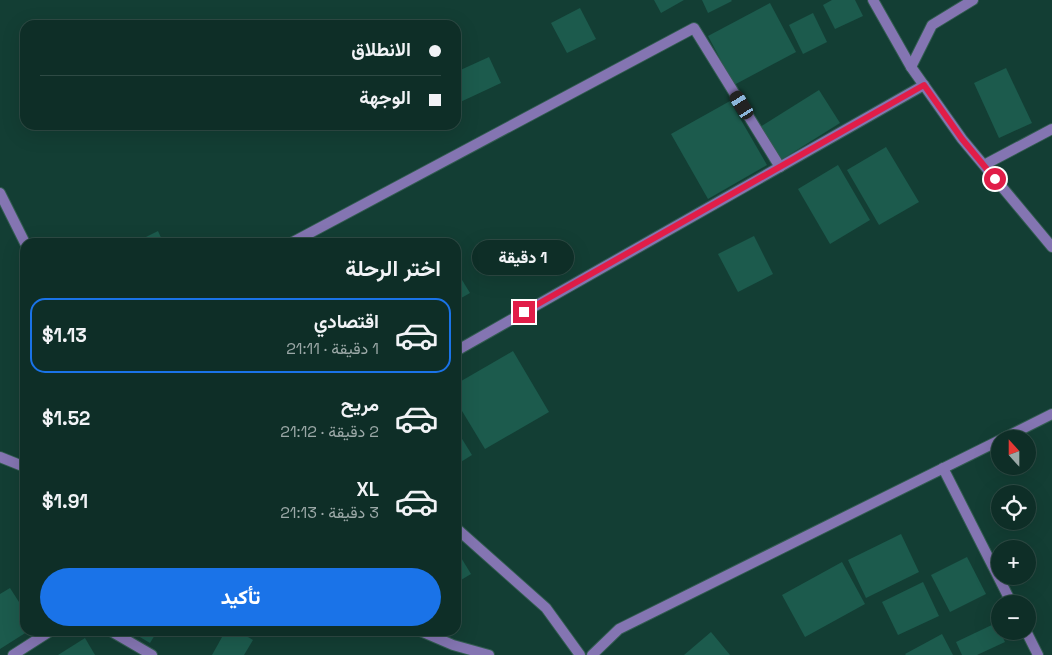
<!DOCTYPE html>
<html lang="ar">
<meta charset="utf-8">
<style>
:root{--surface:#0e2e27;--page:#1c3a33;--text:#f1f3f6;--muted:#9ba8a7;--line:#2e4a44;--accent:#1a73e8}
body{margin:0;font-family:"Space Grotesk",Vazirmatn,sans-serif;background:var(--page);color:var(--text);direction:rtl;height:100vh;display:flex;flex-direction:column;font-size:19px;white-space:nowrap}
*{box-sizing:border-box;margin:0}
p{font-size:16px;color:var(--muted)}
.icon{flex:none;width:28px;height:28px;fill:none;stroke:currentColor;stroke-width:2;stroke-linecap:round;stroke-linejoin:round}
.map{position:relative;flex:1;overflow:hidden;direction:ltr}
.panel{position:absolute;left:20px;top:238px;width:441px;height:398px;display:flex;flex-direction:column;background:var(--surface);border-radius:15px;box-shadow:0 5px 20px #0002,0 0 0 1px var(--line);direction:rtl}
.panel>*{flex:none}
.guide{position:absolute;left:20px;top:20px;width:441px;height:110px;border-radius:15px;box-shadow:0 5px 20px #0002,0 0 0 1px var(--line);direction:rtl;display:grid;align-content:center;height:110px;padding:0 20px;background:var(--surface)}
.needle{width:32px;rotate:339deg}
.tools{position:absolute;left:991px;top:430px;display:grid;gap:10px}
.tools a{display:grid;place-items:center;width:45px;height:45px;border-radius:50%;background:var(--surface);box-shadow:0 5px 20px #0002,0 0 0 1px var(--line);font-size:25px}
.end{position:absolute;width:22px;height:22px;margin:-11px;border:6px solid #e11d48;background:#fff;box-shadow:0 0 0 2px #fff}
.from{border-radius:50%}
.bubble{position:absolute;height:35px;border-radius:18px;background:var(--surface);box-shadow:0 5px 20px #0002,0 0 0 1px var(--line);font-size:16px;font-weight:800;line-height:35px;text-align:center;direction:rtl}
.car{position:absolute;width:15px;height:30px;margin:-15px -8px;border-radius:6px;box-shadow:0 0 4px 1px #0007;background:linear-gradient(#222 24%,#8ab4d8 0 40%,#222 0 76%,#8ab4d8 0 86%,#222 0)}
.guide b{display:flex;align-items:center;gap:18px;height:48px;font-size:19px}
.guide b+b{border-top:1px solid var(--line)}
.guide i{width:12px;height:12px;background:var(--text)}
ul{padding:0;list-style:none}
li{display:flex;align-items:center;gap:15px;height:75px;margin:0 10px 8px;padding:0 10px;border:2px solid transparent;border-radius:15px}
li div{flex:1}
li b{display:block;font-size:19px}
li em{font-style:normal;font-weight:800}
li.active{border-color:var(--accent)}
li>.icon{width:45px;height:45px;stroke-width:1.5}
h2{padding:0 20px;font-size:22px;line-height:60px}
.cta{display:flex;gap:10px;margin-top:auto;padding:10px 20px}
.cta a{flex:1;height:58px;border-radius:30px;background:var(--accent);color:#fff;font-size:20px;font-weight:800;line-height:58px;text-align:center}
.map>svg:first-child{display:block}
.building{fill:#1c5b4d}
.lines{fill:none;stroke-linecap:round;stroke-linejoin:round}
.minor-casing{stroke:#325c51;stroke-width:12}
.minor{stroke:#8475b2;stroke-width:10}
.route{stroke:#e11d48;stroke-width:6}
</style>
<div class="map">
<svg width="1052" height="655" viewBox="0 0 1052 655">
<rect width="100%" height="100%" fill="#133e34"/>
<g class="building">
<path d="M 654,0 L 684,0 L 661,13 Z"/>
<path d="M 702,0 L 731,0 L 732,1 L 708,13 Z"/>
<path d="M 832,0 L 855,0 L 863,16 L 835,29 L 823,5 Z"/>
<path d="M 770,3 L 796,52 L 734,85 L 708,36 Z"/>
<path d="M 580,8 L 596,39 L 567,53 L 551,23 Z"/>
<path d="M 813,13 L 827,42 L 803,54 L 789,25 Z"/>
<path d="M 489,57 L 501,83 L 456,104 L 456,72 Z"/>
<path d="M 1006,68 L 1032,123 L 999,138 L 974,83 Z"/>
<path d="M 819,90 L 840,123 L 781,160 L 760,127 Z"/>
<path d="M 730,101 L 767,165 L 708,199 L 671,134 Z"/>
<path d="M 886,147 L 919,202 L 879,225 L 847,170 Z"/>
<path d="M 838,165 L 870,220 L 830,244 L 798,189 Z"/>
<path d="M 158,231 L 163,242 L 138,242 L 138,241 Z"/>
<path d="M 754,236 L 773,274 L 738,292 L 718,254 Z"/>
<path d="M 456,270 L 470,293 L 456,301 Z"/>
<path d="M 513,351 L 549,412 L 485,449 L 456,401 L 456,384 Z"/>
<path d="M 456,429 L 472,455 L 456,465 Z"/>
<path d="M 901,534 L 919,572 L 866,598 L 848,560 Z"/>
<path d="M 460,556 L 471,574 L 456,583 L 456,558 Z"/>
<path d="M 967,557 L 986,594 L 950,612 L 931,575 Z"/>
<path d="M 842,562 L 865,604 L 805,637 L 782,595 Z"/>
<path d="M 923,582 L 939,616 L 898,635 L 882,602 Z"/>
<path d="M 10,588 L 19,602 L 25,604 L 25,630 L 30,630 L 0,649 L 0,594 Z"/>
<path d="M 996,623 L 1005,642 L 977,655 L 962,655 L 956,642 Z"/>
<path d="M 128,630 L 158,630 L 150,643 Z"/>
<path d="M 226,630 L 236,630 L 253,640 L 244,655 L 212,655 Z"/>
<path d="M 711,632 L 730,655 L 684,655 Z"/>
<path d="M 942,634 L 953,655 L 906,655 L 905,654 Z"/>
<path d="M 85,638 L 95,655 L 58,655 Z"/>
</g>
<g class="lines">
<defs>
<g id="minor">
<path d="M 873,0 L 911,67 L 962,139 L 1052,247"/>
<path d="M 911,67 L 932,25 L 973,0"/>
<path d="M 984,165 L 1052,129"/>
<path d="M 0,193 L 25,243"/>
<path d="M 293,242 L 694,28 L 780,167"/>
<path d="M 456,351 L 924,85"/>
<path d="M 1002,439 L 1052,414"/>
<path d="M 0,457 L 25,467"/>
<path d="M 943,468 L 1012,604"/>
<path d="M 456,528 L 546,608 L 580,655"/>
<path d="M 109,630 L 152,655"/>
<path d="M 418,630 L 453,645 L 489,655"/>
<path d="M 1026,631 L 1038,655"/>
<path d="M 13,655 L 52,630"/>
<path d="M 592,655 L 619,629 L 1000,440"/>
</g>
</defs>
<use href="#minor" class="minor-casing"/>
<use href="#minor" class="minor"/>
</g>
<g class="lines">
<path class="route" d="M 524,312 L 924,85 L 962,139 L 995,179"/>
</g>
</svg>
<div class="tools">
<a><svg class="needle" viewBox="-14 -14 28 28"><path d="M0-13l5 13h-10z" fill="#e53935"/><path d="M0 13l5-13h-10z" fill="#9ba8a7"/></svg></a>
<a><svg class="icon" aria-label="locate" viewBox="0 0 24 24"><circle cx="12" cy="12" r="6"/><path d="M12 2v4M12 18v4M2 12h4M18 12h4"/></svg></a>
<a>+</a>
<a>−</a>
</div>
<i class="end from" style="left:995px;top:179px"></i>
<i class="end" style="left:524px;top:312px"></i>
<div class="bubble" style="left:472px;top:240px;width:102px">1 دقيقة</div>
<i class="car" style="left:742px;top:105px;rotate:328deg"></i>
<div class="guide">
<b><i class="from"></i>الانطلاق</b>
<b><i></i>الوجهة</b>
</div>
<section class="panel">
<h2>اختر الرحلة</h2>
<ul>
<li class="active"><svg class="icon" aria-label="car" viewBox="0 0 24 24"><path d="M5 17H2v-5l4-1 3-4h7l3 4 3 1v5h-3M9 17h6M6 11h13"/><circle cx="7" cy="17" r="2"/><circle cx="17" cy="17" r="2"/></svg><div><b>اقتصادي</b><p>1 دقيقة · 21:11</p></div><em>$1.13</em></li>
<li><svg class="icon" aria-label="car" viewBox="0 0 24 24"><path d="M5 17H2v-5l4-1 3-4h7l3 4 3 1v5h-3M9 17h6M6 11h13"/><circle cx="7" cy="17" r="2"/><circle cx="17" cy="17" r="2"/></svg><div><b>مريح</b><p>2 دقيقة · 21:12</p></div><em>$1.52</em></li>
<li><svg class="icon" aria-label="car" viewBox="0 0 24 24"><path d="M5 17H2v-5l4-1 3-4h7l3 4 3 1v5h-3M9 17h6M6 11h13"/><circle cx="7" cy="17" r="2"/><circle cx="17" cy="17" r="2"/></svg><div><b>XL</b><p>3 دقيقة · 21:13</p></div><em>$1.91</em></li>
</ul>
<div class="cta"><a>تأكيد</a></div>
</section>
</div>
